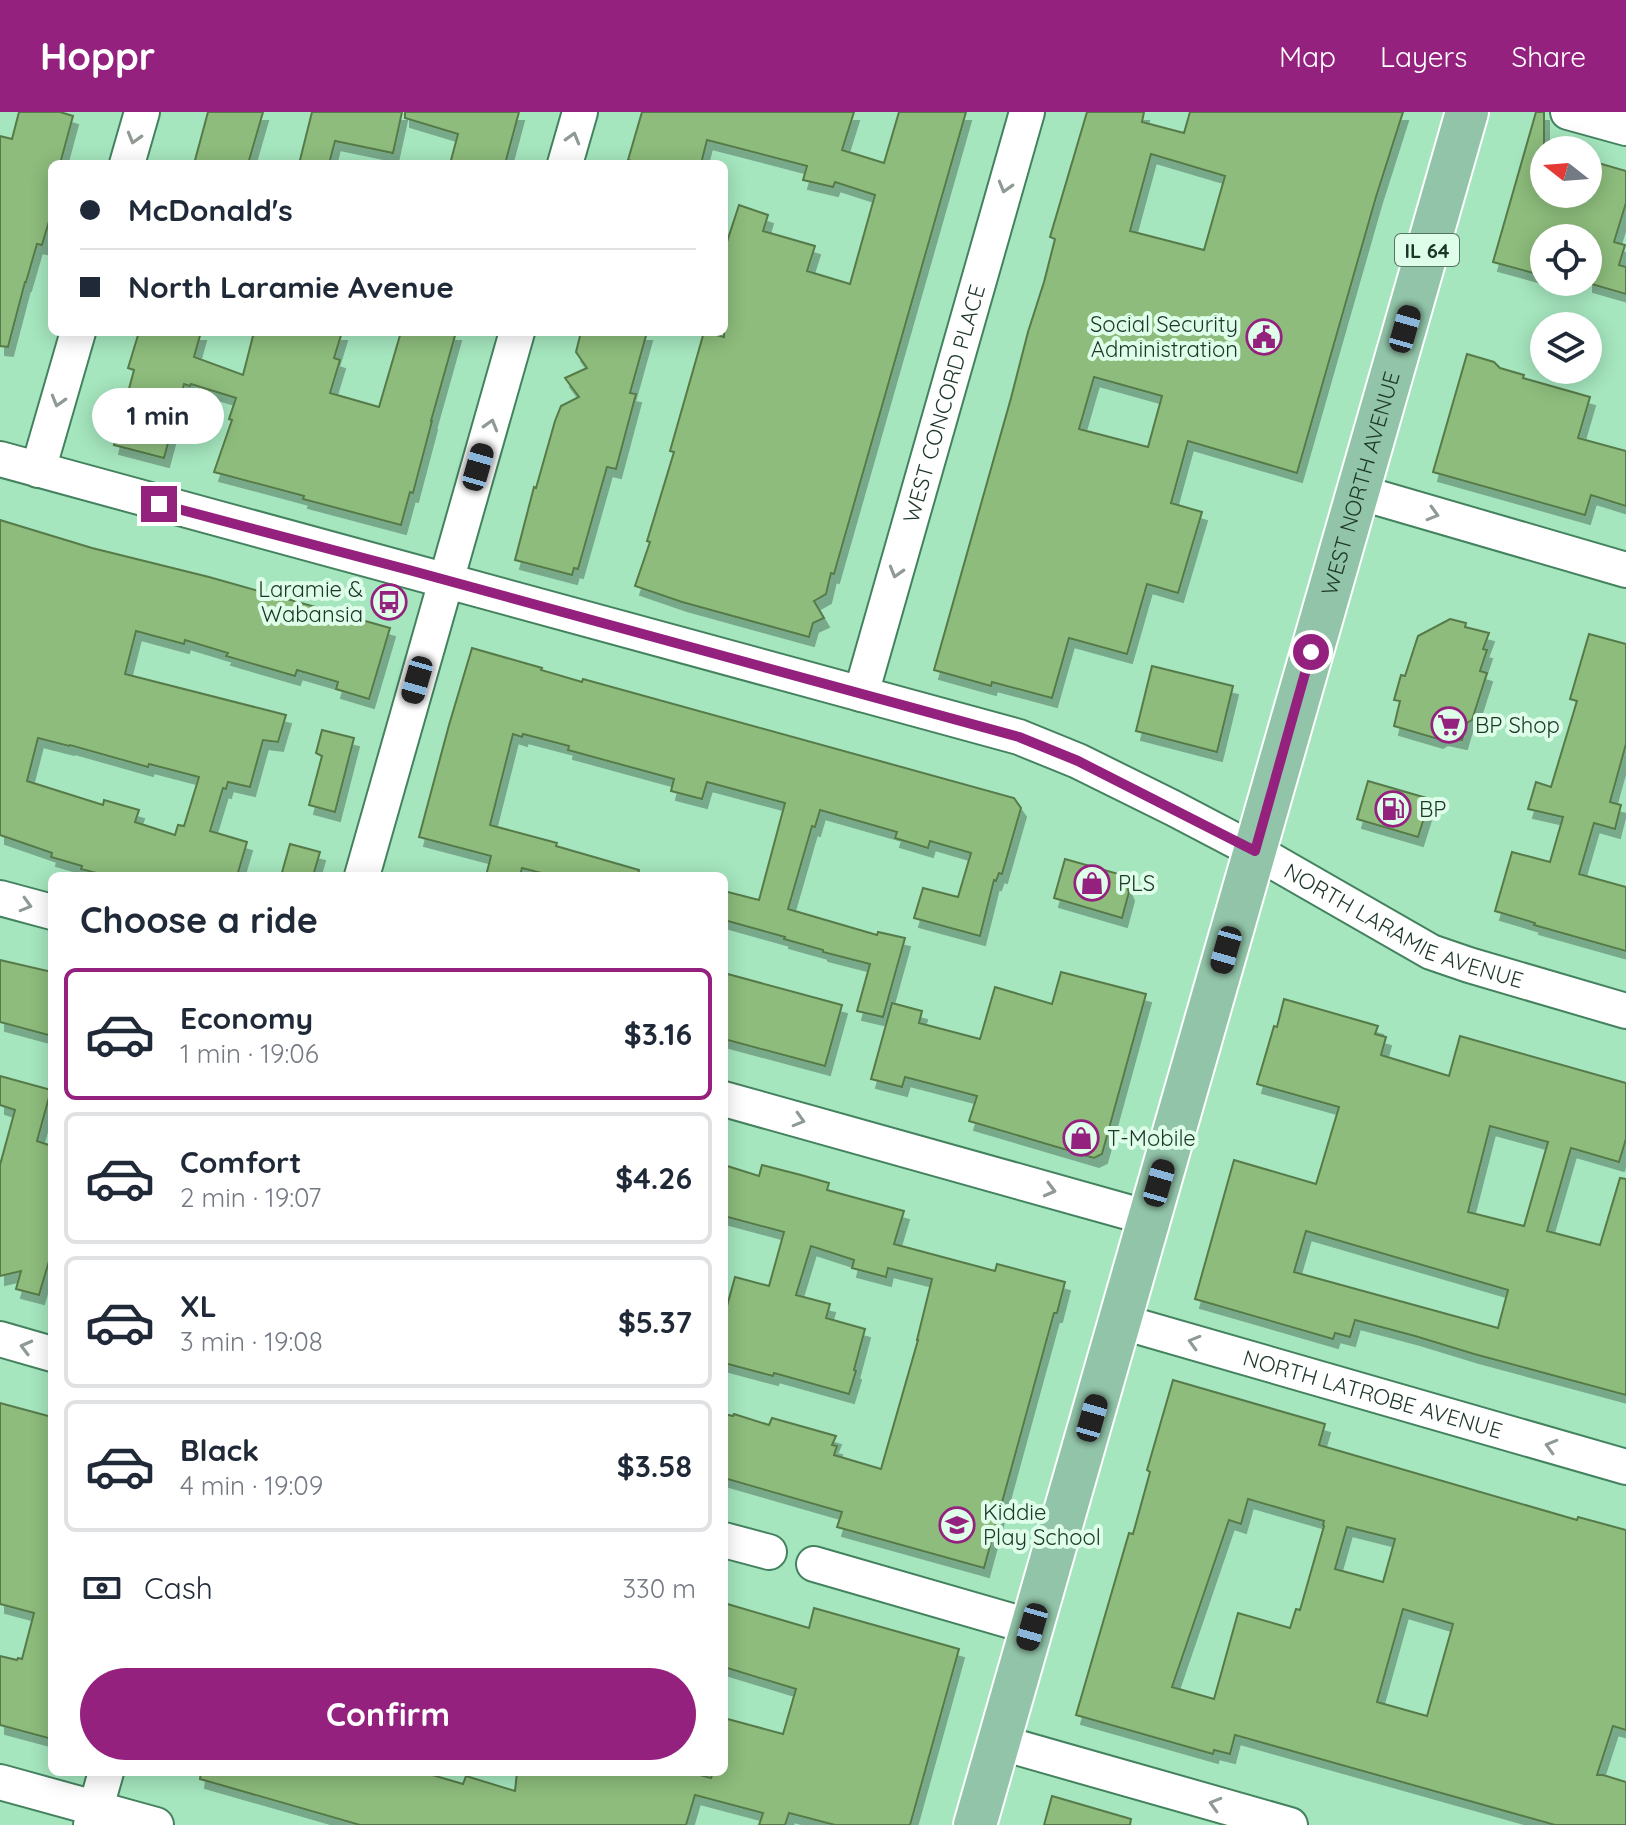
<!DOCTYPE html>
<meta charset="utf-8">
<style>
:root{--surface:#fff;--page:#f6f6f7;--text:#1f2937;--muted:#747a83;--line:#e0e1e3;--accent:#95217f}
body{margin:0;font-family:Quicksand,sans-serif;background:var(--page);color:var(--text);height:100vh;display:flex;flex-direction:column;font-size:30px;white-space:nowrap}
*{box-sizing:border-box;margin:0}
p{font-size:26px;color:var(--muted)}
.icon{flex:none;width:44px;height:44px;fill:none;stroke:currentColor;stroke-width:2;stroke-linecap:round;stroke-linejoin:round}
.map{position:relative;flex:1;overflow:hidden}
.details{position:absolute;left:48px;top:760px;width:680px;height:904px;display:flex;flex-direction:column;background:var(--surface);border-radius:12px;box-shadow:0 4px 20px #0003}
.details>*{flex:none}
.hud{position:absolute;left:48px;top:48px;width:680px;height:176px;border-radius:12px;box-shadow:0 4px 20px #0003;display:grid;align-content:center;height:176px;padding:0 32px;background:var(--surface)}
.needle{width:52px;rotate:287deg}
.buttons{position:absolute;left:1530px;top:24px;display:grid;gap:16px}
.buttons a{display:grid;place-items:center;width:72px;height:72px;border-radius:50%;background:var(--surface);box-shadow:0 4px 20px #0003;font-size:40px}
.end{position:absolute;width:36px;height:36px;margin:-18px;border:10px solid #95217f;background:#fff;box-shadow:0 0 0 4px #fff}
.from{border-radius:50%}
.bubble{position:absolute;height:56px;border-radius:28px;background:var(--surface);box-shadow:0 4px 20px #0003;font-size:26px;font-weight:800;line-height:56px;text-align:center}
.car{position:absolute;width:24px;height:48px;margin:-24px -12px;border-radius:10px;box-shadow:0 0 6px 2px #0007;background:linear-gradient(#222 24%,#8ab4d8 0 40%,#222 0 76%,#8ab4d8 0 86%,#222 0)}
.hud b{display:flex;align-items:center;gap:28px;height:76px;font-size:30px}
.hud b+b{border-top:2px solid var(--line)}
.hud i{width:20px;height:20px;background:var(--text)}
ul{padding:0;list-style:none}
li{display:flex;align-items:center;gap:24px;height:132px;margin:0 16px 12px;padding:0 16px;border:4px solid var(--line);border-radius:12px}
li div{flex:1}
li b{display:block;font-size:30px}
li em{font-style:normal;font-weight:800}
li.on{border-color:var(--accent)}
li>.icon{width:72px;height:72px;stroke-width:1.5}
h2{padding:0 32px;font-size:36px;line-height:96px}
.pay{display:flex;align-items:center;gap:20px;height:88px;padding:0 32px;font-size:30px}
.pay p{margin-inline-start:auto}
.primary-button{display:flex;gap:16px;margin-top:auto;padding:16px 32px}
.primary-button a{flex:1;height:92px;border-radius:48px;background:var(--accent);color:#fff;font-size:32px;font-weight:800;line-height:92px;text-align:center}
header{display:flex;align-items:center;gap:48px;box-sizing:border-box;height:112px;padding:0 40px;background:var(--accent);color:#fff}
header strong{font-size:38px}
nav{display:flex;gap:44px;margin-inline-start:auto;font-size:28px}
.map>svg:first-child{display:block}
.building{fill:#8dbc7c;stroke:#567a48;stroke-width:2;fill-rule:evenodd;filter:url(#shadow)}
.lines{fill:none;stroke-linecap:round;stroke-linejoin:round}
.minor-casing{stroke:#44825f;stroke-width:38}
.major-casing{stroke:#fff;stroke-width:46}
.minor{stroke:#fff;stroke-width:34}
.major{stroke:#91c4a8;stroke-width:42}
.oneway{stroke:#8e9a93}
.route{stroke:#95217f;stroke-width:10}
.labels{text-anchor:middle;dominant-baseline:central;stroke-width:8;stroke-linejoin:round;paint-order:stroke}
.shield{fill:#dffeea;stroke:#567262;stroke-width:2}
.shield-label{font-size:20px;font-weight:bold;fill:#1c3627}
.poi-label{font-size:22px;fill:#1c3627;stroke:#dffeea;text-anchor:start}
.street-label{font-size:22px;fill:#1c3627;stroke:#dffeea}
</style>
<header>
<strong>Hoppr</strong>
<nav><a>Map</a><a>Layers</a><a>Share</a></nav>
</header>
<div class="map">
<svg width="1626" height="1713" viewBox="0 0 1626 1713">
<defs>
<filter id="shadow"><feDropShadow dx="5" dy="9" stdDeviation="0" flood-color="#0004"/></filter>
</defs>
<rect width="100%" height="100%" fill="#a5e6be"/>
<g class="building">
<path d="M 19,0 L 60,0 L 73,4 L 60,52 L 52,52 L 52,99 L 42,133 L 37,132 L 26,170 L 25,170 L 8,235 L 0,234 L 0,24 L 12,27 Z"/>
<path d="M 208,0 L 263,0 L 248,52 L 194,52 Z"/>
<path d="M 312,0 L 402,0 L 393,41 L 335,29 L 329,52 L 299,52 Z"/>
<path d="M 405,0 L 519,0 L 505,52 L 450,52 L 458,22 L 405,6 Z"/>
<path d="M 642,0 L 854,0 L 842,38 L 884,51 L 899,0 L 966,0 L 834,462 L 831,461 L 826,482 L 814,489 L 824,506 L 813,511 L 809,525 L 682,490 L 635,474 L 650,430 L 647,429 L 674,340 L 670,339 L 704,220 L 724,225 L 724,139 L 739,93 L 768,103 L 763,119 L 815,134 L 807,159 L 850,172 L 875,83 L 835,70 L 833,75 L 803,68 L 807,54 L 707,28 L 701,52 L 642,52 L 628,48 Z"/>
<path d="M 1087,0 L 1144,0 L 1142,10 L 1184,21 L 1190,0 L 1403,0 L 1376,85 L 1297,361 L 1188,329 L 1171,391 L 1202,400 L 1178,481 L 1147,472 L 1127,542 L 1069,526 L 1052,586 L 992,570 L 991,574 L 934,558 L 1011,286 L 1028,220 L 1044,170 L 1055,127 L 1050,125 ZM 1151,42 L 1225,64 L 1204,138 L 1130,119 ZM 1094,265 L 1162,284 L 1148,335 L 1079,317 Z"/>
<path d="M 1536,0 L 1544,0 L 1544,82 L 1588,82 L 1588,48 L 1626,59 L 1626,91 L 1614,130 L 1625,133 L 1619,153 L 1626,155 L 1626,182 L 1588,171 L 1588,126 L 1544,126 L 1544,164 L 1493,150 Z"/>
<path d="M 139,220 L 201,220 L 194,245 L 243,263 L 254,220 L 342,220 L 334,246 L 340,248 L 330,281 L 379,295 L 401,220 L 456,220 L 431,309 L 432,309 L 413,381 L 410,380 L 401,413 L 303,387 L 304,384 L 214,360 L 232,308 L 229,307 L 236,286 L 191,272 L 190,274 L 184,272 L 164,346 L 114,333 L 134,258 L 128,256 Z"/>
<path d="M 581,220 L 647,220 L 630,281 L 636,282 L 616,357 L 607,355 L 578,457 L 574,456 L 572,463 L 515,448 L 534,375 L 536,376 L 555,309 L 561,294 L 579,285 L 565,266 L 587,256 L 576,240 Z"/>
<path d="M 1467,242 L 1494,250 L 1500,256 L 1524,263 L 1523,266 L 1590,285 L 1578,326 L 1626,339 L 1626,394 L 1591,383 L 1585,403 L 1433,360 Z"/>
<path d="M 0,408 L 92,436 L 209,465 L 390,516 L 369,587 L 336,577 L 338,570 L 297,558 L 295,564 L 226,544 L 228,541 L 185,528 L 184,532 L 136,519 L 125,562 L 286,603 L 278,630 L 263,628 L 250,675 L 228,670 L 226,677 L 223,676 L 210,719 L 247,730 L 237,764 L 108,764 L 81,757 L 82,754 L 51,745 L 52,741 L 0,723 ZM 38,626 L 69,634 L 70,633 L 148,655 L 149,652 L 199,665 L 184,714 L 178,713 L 175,723 L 135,710 L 139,698 L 104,688 L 103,693 L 27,669 Z"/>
<path d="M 1450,507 L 1466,511 L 1465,515 L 1489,521 L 1483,537 L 1487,538 L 1480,559 L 1487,561 L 1472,608 L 1467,611 L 1462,628 L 1443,624 L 1438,627 L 1394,614 L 1400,589 L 1394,588 L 1401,563 L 1405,564 L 1418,524 Z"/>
<path d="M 1589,522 L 1626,532 L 1626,632 L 1610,690 L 1621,693 L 1615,717 L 1594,711 L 1579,762 L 1626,775 L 1626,839 L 1534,813 L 1535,811 L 1495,799 L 1512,740 L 1550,750 L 1563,705 L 1528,697 L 1536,670 L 1551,675 L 1577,589 L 1570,587 Z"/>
<path d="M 472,536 L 542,556 L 541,558 L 582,570 L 583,567 L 1014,686 L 1021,696 L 1002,762 L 999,761 L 996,769 L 994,768 L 980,824 L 914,806 L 923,776 L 958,785 L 971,741 L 930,729 L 928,736 L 895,726 L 897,720 L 820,698 L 815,715 L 812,714 L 788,797 L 877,823 L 878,820 L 905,826 L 883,905 L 857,899 L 870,852 L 823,840 L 823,838 L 784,827 L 785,825 L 724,808 L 724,779 L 759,788 L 785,691 L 707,670 L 702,687 L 671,679 L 674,667 L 568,638 L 569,634 L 523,622 L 522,625 L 513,622 L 490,713 L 557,731 L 556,734 L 639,758 L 638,764 L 553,764 L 522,756 L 520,764 L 486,764 L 491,744 L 419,725 L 449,613 Z"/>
<path d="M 1152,554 L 1233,574 L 1217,640 L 1136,619 Z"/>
<path d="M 322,618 L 354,626 L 335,700 L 309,693 L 322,644 L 316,641 Z"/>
<path d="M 1368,669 L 1430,687 L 1418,725 L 1357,707 Z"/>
<path d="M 290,732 L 320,740 L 313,764 L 281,764 Z"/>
<path d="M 1065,747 L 1122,763 L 1129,780 L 1122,806 L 1054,786 Z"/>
<path d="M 0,848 L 52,860 L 52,924 L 0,910 Z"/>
<path d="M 1061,860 L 1146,882 L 1102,1042 L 1094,1046 L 969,1009 L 977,984 L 905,965 L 902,975 L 871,967 L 892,891 L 922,899 L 919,911 L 980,927 L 995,875 L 1052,892 Z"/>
<path d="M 724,861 L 842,893 L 825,954 L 724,927 Z"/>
<path d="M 1284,887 L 1378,914 L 1375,922 L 1386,925 L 1381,943 L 1449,964 L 1460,924 L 1626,971 L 1626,1027 L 1619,1050 L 1571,1036 L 1547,1119 L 1600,1133 L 1620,1066 L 1626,1067 L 1626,1283 L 1474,1242 L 1415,1224 L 1355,1208 L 1350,1225 L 1335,1221 L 1333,1227 L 1195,1187 L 1234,1048 L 1316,1072 L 1339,995 L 1257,972 L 1274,914 L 1277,915 ZM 1490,1014 L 1548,1030 L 1524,1114 L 1468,1100 ZM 1306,1119 L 1508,1178 L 1498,1216 L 1294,1160 Z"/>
<path d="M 0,964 L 51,978 L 37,1029 L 52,1034 L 52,1139 L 39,1183 L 16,1177 L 21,1159 L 0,1164 L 0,1053 L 15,998 L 0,993 Z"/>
<path d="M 724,1053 L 759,1064 L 762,1053 L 801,1063 L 829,1071 L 827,1078 L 904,1099 L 894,1132 L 995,1159 L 997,1152 L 1065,1170 L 1057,1201 L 1054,1201 L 984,1456 L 837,1415 L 842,1400 L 724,1366 L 724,1302 L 733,1304 L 734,1302 L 769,1313 L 772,1306 L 836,1324 L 832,1333 L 837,1334 L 834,1343 L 881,1357 L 918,1228 L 917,1228 L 932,1167 L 888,1156 L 886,1165 L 852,1156 L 854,1148 L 811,1134 L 796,1183 L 830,1192 L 826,1206 L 865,1217 L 854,1258 L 856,1259 L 849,1282 L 774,1261 L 773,1264 L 724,1251 L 724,1205 L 735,1165 L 769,1174 L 784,1120 L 724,1104 Z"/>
<path d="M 1173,1268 L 1325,1312 L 1319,1333 L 1577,1408 L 1578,1405 L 1626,1418 L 1626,1618 L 1613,1614 L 1597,1663 L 1603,1663 L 1626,1670 L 1626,1713 L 1555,1713 L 1235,1623 L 1230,1642 L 1214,1638 L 1213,1642 L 1076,1603 L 1129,1421 L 1133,1422 L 1150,1360 L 1147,1358 ZM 1248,1387 L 1324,1409 L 1323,1413 L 1324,1414 L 1300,1498 L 1296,1497 L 1290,1516 L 1238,1501 L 1214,1587 L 1172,1575 L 1229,1408 L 1241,1412 ZM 1347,1415 L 1395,1427 L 1383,1470 L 1335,1457 ZM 1403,1497 L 1453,1512 L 1427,1604 L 1377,1590 Z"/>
<path d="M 0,1291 L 52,1305 L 52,1627 L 0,1613 L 0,1544 L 17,1548 L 18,1546 L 22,1547 L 34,1501 L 0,1492 Z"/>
<path d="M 724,1491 L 809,1516 L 814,1496 L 959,1537 L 910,1713 L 835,1713 L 789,1701 L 785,1713 L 759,1713 L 763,1701 L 695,1683 L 686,1713 L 360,1713 L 200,1667 L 201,1660 L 422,1660 L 463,1672 L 466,1664 L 515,1679 L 517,1660 L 701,1660 L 700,1663 L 711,1666 L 713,1660 L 724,1660 L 724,1606 L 783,1622 L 796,1577 L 724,1555 Z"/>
<path d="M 1052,1684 L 1131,1707 L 1130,1713 L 1044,1713 Z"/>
</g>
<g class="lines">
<defs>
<g id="minor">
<path d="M 1568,0 L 1626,16"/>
<path d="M 127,52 L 142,0"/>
<path d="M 565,52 L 580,0"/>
<path id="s1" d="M 0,347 L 1019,625 L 1078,649 L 1173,696 L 1255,739 L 1431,840 L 1469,853 L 1626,899"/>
<path d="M 38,358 L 78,220"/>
<path d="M 1358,380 L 1626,458"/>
<path id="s2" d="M 861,582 L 1027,0"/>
<path d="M 362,764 L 517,220"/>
<path d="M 0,786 L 52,800"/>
<path d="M 724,987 L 1149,1106"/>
<path id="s3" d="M 1119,1209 L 1626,1355"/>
<path d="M 0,1227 L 52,1242"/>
<path d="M 724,1428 L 769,1440"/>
<path d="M 814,1452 L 1032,1515"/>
<path d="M 998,1630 L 1290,1713"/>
<path d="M 0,1670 L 156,1713"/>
<path d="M 91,1713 L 106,1660"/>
</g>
<g id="major">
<path id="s4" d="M 975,1713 L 1467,0"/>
</g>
</defs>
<use href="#minor" class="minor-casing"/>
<use href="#major" class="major-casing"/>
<use href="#minor" class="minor"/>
<use href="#major" class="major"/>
</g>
<defs><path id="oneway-chevron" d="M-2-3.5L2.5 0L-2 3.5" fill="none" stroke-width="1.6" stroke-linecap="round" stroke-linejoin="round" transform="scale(2)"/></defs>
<g class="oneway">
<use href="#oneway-chevron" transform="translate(134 26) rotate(106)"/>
<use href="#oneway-chevron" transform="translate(573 26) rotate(-74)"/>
<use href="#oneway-chevron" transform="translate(1005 75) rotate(106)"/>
<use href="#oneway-chevron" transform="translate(58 289) rotate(106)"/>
<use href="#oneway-chevron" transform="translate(491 313) rotate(-74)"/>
<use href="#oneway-chevron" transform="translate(1433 402) rotate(16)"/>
<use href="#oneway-chevron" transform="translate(896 460) rotate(106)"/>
<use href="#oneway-chevron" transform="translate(26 793) rotate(16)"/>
<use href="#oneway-chevron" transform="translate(799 1008) rotate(16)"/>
<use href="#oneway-chevron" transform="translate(1050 1078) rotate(15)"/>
<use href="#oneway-chevron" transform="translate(1194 1230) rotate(-164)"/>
<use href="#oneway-chevron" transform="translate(26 1235) rotate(-165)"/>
<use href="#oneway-chevron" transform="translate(1551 1334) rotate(-164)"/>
<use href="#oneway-chevron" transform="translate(1215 1692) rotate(-164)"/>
</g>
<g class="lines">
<path class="route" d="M 159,392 L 409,458 L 1019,625 L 1078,649 L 1255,739 L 1311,540"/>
</g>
<defs>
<symbol id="civic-ring" viewBox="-11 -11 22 22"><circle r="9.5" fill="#dffeea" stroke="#95217f" stroke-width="1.5"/><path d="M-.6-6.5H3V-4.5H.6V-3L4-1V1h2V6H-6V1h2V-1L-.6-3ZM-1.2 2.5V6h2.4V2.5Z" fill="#95217f"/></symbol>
<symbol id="bus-ring" viewBox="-11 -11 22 22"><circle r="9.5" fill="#dffeea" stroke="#95217f" stroke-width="1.5"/><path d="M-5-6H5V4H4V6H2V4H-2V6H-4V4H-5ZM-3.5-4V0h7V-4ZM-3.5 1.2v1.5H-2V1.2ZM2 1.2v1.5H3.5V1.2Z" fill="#95217f"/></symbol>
<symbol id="supermarket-ring" viewBox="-11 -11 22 22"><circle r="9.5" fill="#dffeea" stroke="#95217f" stroke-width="1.5"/><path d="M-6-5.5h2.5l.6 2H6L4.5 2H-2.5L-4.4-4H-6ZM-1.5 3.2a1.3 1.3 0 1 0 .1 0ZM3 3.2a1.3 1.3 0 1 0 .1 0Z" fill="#95217f"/></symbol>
<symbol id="fuel-ring" viewBox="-11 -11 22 22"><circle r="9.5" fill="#dffeea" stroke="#95217f" stroke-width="1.5"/><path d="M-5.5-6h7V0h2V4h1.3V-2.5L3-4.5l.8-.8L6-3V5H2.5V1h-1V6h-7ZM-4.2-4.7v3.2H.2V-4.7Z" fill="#95217f"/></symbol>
<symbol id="shop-ring" viewBox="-11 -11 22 22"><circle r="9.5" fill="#dffeea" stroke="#95217f" stroke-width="1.5"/><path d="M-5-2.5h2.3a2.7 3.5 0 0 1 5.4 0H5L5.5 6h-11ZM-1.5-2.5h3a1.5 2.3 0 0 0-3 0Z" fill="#95217f"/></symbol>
<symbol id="school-ring" viewBox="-11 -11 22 22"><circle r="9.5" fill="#dffeea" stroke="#95217f" stroke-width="1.5"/><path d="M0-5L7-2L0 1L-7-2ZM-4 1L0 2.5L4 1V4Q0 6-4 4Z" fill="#95217f"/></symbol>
</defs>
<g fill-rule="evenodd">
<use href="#civic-ring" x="1244" y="205" width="40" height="40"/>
<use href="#bus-ring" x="369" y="470" width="40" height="40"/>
<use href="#supermarket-ring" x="1429" y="593" width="40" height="40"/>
<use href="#fuel-ring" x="1373" y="677" width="40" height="40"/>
<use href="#shop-ring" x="1072" y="751" width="40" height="40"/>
<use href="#shop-ring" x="1061" y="1006" width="40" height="40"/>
<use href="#school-ring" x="937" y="1393" width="40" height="40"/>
</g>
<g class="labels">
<rect class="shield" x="1395" y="122" width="64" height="32" rx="6"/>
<g class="shield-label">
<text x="1427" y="138">IL 64</text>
</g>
<g class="poi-label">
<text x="1238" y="212" text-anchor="end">Social Security<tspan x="1238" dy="25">Administration</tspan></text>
<text x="363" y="477" text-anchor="end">Laramie &amp;<tspan x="363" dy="25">Wabansia</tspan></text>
<text x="1475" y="613">BP Shop</text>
<text x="1419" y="697">BP</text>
<text x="1118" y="771">PLS</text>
<text x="1107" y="1026">T-Mobile</text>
<text x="983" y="1400">Kiddie<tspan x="983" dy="25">Play School</tspan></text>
</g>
<g class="street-label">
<text stroke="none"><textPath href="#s2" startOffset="302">WEST CONCORD PLACE</textPath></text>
<text stroke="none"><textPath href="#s4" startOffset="1396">WEST NORTH AVENUE</textPath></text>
<text stroke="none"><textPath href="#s1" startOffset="1486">NORTH LARAMIE AVENUE</textPath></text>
<text stroke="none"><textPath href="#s3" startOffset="264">NORTH LATROBE AVENUE</textPath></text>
</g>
</g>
</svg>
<div class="buttons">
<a><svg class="needle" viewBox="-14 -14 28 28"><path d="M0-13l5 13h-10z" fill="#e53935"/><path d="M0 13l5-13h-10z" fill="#747a83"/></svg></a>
<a><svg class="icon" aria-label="locate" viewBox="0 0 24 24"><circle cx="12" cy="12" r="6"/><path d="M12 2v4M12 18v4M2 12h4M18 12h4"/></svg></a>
<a><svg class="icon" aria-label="layers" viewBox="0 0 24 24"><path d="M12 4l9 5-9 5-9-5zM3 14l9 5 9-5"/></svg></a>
</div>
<i class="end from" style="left:1311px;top:540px"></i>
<i class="end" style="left:159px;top:392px"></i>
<div class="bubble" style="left:92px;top:276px;width:132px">1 min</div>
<i class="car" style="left:1405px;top:217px;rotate:16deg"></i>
<i class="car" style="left:478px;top:355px;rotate:16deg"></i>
<i class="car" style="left:417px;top:568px;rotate:196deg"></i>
<i class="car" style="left:1226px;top:838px;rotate:196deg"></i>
<i class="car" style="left:1159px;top:1071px;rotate:16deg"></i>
<i class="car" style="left:1092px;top:1306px;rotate:16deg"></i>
<i class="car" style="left:1032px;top:1515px;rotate:196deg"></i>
<div class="hud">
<b><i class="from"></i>McDonald's</b>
<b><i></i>North Laramie Avenue</b>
</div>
<section class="details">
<h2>Choose a ride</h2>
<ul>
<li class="on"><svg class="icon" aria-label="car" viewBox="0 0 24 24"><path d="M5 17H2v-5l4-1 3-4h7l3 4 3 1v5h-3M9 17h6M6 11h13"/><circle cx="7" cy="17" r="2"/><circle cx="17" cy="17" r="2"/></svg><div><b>Economy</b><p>1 min · 19:06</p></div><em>$3.16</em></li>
<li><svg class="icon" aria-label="car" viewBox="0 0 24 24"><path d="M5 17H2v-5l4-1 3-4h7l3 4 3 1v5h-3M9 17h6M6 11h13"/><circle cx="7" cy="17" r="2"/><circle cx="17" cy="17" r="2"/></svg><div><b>Comfort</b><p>2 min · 19:07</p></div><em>$4.26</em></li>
<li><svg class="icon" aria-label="car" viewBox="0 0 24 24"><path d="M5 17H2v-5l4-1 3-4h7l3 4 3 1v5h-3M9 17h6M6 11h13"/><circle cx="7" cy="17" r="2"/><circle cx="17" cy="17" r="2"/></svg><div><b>XL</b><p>3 min · 19:08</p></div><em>$5.37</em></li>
<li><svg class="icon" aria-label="car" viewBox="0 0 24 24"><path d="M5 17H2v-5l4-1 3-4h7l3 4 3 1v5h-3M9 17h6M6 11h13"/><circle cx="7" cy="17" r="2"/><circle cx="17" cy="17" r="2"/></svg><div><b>Black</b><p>4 min · 19:09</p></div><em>$3.58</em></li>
</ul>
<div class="pay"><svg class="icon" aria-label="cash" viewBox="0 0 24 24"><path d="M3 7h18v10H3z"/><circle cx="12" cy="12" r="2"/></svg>Cash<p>330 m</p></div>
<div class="primary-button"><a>Confirm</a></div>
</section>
</div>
